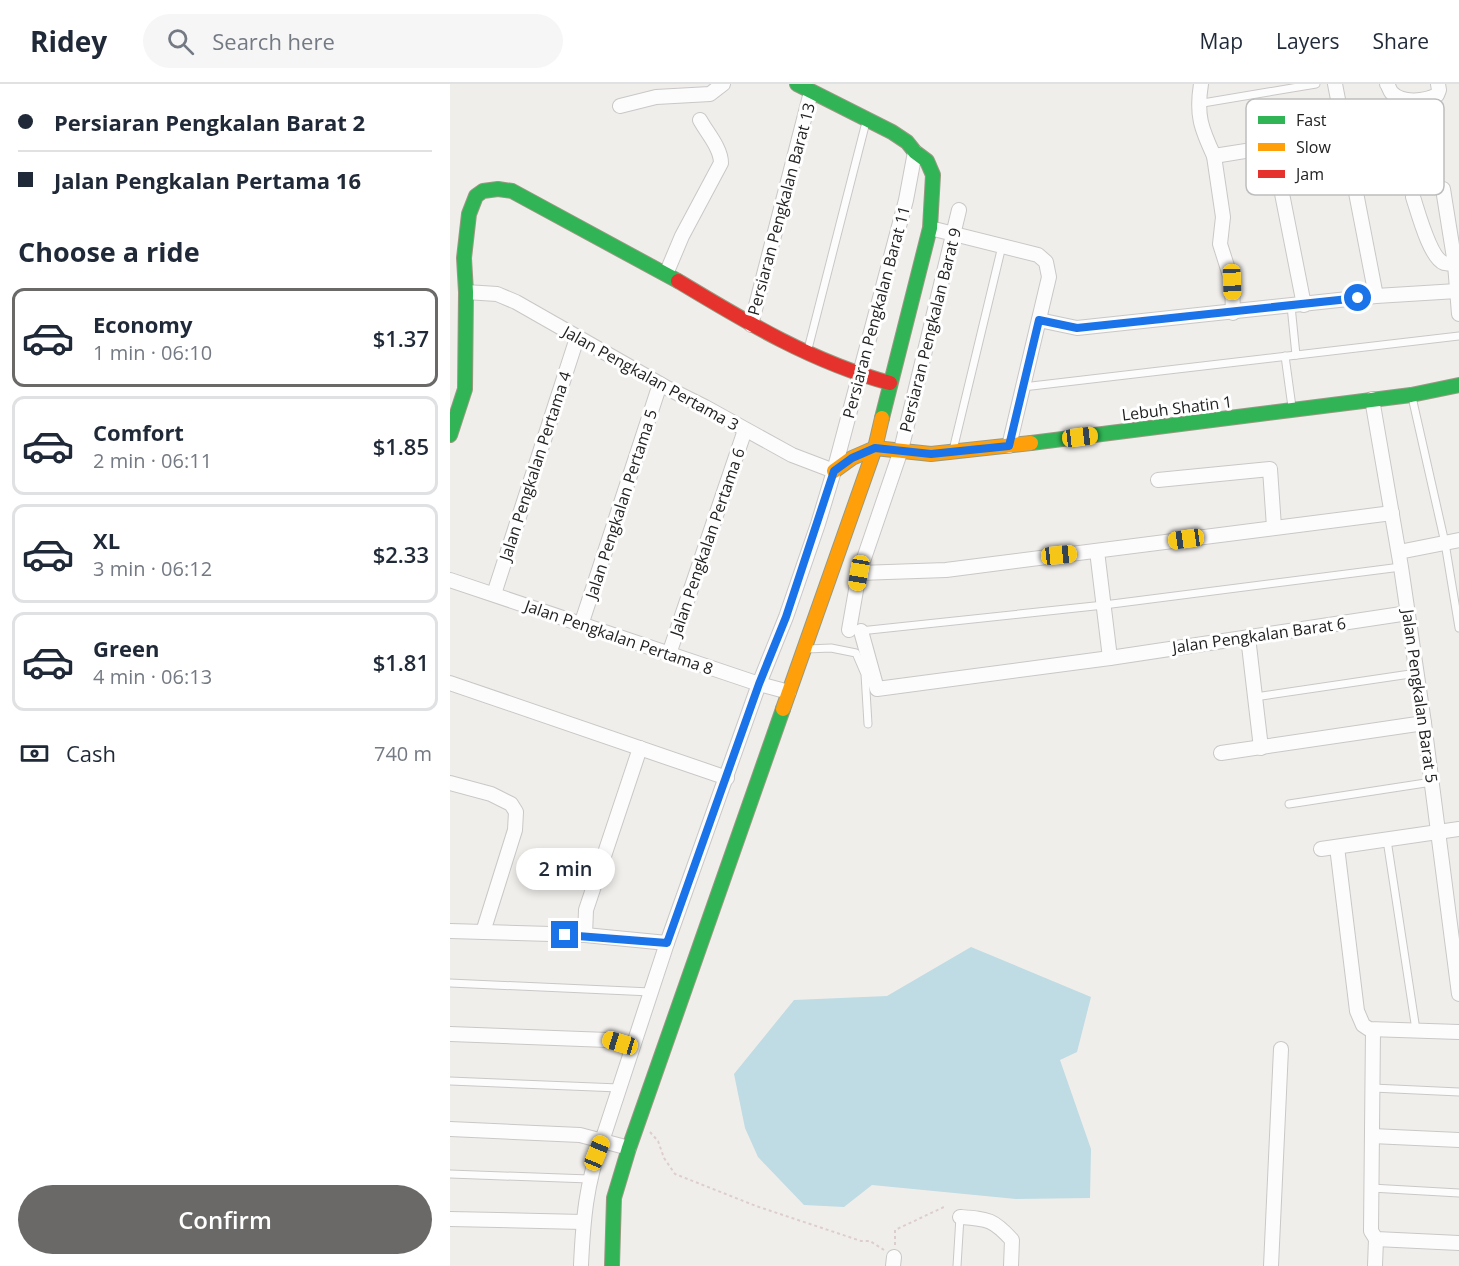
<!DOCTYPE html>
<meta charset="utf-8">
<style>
:root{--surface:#fff;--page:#f6f6f7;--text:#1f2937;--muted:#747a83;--line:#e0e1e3;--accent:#6a6968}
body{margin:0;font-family:"Open Sans",sans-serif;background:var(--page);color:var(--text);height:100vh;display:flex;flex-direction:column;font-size:22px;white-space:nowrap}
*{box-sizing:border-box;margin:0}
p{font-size:20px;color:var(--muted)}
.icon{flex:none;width:33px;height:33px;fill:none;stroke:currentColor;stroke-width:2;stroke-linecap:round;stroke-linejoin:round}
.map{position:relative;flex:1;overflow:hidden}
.panel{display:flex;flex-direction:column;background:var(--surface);width:450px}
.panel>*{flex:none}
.hud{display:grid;align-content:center;height:132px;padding:0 18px;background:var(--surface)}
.end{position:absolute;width:27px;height:27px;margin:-14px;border:8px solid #1a73e8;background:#fff;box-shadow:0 0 0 3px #fff}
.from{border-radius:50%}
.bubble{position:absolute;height:42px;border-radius:21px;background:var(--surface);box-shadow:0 3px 9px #0003;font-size:20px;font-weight:600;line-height:42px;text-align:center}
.car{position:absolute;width:18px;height:36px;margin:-18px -9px;border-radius:8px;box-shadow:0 0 4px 2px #0007;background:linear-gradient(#f5c518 24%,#345 0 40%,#f5c518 0 76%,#345 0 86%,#f5c518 0)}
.hud b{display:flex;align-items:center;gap:21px;height:57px;font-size:22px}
.hud b+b{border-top:2px solid var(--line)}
.hud i{width:15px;height:15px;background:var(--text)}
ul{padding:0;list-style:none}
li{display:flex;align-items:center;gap:18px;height:99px;margin:0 12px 9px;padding:0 6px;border:3px solid var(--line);border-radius:12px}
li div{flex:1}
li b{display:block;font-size:22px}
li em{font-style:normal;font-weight:600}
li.current{border-color:var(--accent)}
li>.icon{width:54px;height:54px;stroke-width:1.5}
h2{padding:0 18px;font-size:27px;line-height:72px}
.pay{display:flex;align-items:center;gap:15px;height:66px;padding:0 18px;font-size:22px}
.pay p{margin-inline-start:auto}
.primary-button{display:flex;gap:12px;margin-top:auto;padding:12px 18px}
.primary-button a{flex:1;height:69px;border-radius:36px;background:var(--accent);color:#fff;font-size:24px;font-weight:600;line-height:69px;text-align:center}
header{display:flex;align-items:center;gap:36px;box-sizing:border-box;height:84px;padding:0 30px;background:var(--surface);border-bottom:2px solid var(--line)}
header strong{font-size:28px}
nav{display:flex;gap:33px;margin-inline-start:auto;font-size:21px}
.search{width:420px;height:54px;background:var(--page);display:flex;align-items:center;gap:15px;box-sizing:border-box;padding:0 21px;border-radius:33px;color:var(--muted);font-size:22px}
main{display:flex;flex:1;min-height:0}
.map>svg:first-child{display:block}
.water{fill:#bfdbe3}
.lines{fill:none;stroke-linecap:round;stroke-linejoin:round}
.lane-casing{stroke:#c9c8c7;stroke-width:9}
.street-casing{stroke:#c9c8c7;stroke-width:16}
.fast-casing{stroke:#999a82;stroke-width:16}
.slow-casing{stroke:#999a82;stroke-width:16}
.jam-casing{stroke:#999a82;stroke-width:16}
.path{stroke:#dccecd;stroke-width:2;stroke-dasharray:3 3;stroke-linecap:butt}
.lane{stroke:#fdfcfc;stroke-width:7}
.street{stroke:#fdfcfc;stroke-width:14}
.fast{stroke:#30b455;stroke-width:14}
.slow{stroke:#ff9f0a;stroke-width:14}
.jam{stroke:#e5322d;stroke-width:14}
.route{stroke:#1a73e8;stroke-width:8}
.labels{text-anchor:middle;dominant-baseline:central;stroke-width:6;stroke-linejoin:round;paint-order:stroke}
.street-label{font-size:16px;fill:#222;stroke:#fff}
.key{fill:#fff;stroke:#bdbdbd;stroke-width:1.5}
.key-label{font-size:16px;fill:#222}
</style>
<header>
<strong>Ridey</strong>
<div class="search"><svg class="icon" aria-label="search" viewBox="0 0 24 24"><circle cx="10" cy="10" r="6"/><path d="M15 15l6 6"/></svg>Search here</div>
<nav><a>Map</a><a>Layers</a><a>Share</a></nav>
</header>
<main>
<section class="panel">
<div class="hud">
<b><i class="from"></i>Persiaran Pengkalan Barat 2</b>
<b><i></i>Jalan Pengkalan Pertama 16</b>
</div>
<h2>Choose a ride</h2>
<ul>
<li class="current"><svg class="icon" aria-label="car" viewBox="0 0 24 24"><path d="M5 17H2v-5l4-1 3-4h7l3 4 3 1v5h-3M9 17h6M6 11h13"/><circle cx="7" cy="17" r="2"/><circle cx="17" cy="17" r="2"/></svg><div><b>Economy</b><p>1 min · 06:10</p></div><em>$1.37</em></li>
<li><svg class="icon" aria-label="car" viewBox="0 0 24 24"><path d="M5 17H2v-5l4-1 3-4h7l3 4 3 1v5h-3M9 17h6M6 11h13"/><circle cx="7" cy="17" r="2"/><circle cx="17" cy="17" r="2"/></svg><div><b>Comfort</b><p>2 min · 06:11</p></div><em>$1.85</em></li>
<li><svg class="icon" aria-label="car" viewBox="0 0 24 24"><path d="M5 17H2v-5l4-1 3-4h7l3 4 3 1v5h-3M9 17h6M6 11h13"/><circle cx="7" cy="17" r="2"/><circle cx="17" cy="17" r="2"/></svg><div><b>XL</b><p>3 min · 06:12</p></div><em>$2.33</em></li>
<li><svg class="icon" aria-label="car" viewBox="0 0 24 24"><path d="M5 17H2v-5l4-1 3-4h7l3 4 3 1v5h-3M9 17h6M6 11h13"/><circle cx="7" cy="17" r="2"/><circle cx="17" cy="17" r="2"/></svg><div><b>Green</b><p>4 min · 06:13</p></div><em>$1.81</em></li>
</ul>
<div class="pay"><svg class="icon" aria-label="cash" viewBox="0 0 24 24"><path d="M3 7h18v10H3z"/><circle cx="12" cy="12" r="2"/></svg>Cash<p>740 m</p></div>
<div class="primary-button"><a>Confirm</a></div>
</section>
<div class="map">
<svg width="1009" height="1182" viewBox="0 0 1009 1182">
<rect width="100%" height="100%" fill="#f0eeeb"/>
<path class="water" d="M 521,863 L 641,913 L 627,968 L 610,976 L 641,1065 L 640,1114 L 566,1115 L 422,1101 L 394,1123 L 354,1121 L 308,1073 L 295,1044 L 284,990 L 344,916 L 437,912 Z"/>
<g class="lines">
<defs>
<g id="lane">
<path d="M 747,20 L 866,0"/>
<path d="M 841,222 L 846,271"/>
<path d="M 357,269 L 416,38"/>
<path d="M 835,272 L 842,323"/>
<path d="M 573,303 L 1009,252"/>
<path d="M 962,313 L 995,459 L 1009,544"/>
<path d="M 503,366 L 552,162"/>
<path d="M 410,547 L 654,521 L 951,483"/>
<path d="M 357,565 L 381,564 L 406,569 L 415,590 L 418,640"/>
<path d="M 805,613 L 967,589"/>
<path d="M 839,720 L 982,698"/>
<path d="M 937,756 L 966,946"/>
<path d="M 0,899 L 201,908"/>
<path d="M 0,997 L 169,1004"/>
<path d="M 923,1004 L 1009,1008"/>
<path d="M 0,1090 L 139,1095"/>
<path d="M 921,1104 L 1009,1109"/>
<path d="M 507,1182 L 510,1133"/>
</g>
<g id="street">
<path d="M 751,0 C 746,31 751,44 764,72 L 896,51"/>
<path d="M 885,0 L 926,212"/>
<path d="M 937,0 C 938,1 941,9 942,9 C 952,20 976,17 987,11 L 989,6 L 988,0"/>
<path d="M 170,22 L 206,13 L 260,10 L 273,0"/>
<path d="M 823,64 L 854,221"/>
<path d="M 764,72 L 773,133 L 770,160 L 782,198 L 783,229"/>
<path d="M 993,105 L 1005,180 L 1009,230"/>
<path d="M 963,113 C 968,128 980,174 994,179 C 999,180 1005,180 1009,179"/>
<path d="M 480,144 L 588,171 L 596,178 L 599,193 L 559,362"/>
<path d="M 216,190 L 232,152 L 271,79 C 271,64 257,49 250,36"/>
<path d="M 16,208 L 47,210 L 66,218 L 217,304 L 255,323 L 342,371 L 384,387"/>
<path d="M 589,236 L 627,244 L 926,212 L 1007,207"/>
<path d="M 301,241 L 361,8"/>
<path d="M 922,315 L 951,483 L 974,639 L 1009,910"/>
<path d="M 708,396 L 820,385 L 824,443"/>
<path d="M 647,467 L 660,574"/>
<path d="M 949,468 L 1009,456"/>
<path d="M 409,489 L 496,486 L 942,429"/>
<path d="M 0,496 L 309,600 L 339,608"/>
<path d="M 44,510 L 127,254"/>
<path d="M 131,541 L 210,300"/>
<path d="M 399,546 L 409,489 L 451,366 L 509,126"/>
<path d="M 411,547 L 427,605 L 660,574 L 958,529"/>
<path d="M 798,553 L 811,664"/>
<path d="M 219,570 L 295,346"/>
<path d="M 0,599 L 277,694"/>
<path d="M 771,669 L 974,639"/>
<path d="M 0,699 L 41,710 L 61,720 L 66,728 L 65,746 L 33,848"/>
<path d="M 887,763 L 907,927 L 913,941 L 919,945 L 1009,948"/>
<path d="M 871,765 L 1009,745"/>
<path d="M 0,847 L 135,851 L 217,859"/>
<path d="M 135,851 L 136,826 L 190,664"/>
<path d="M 923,946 L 921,1147 L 926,1155 L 1009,1159"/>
<path d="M 0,950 L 158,956 L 182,963"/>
<path d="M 0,1045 L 130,1051 L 179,1064"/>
<path d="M 922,1052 L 1009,1056"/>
<path d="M 510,1133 C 538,1135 543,1135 562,1156 L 561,1182"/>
<path d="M 0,1135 L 133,1138"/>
<path d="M 131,1181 C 133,1138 136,1098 152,1057 L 217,859 L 309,600 L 336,533 L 368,440 L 384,387 L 456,116 L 465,68"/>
<path d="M 443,1182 L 444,1173"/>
<path d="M 821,1182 L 831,965"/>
<path d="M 925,1182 L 926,1155"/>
</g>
<g id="fast">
<path d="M 347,0 L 442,48 L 457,58 L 465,68 L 477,77 L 483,91 L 480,144 L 432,334"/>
<path d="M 0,351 L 15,305 L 16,208 L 14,174 L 19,130 L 26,112 L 33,107 L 48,105 L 62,107 L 228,197"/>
<path d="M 581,359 L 961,311 L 1009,301"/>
<path d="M 162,1182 L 164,1114 L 179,1064 L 333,625"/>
</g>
<g id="slow">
<path d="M 384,387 L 402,374 L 425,364 L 481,370 L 581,359"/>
<path d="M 333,625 L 425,364 L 432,334"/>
</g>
<path id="jam" d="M 228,197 C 296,238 362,278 440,299"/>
</defs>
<use href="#lane" class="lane-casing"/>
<use href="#street" class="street-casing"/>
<use href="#fast" class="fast-casing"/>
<use href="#slow" class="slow-casing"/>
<use href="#jam" class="jam-casing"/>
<g class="path">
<path d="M 200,1048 L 208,1057 L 214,1074 L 225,1090 L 306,1122 L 411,1157 L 420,1157 L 434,1166"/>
<path d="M 445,1161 L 445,1146 L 496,1122"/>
</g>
<use href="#lane" class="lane"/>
<use href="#street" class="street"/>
<use href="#fast" class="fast"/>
<use href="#slow" class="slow"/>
<use href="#jam" class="jam"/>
</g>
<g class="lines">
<path class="route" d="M 115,851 L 217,859 L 309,600 L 336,533 L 384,387 L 402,374 L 425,364 L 481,370 L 559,362 L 589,236 L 627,244 L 908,214"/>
</g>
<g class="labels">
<g class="street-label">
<text transform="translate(331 125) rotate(-75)">Persiaran Pengkalan Barat 13</text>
<text transform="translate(426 228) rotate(-75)">Persiaran Pengkalan Barat 11</text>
<text transform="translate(480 246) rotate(-76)">Persiaran Pengkalan Barat 9</text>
<text transform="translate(201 294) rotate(29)">Jalan Pengkalan Pertama 3</text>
<text transform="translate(727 324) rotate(-7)">Lebuh Shatin 1</text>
<text transform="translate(85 382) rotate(-72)">Jalan Pengkalan Pertama 4</text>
<text transform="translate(171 420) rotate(-72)">Jalan Pengkalan Pertama 5</text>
<text transform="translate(257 458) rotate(-71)">Jalan Pengkalan Pertama 6</text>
<text transform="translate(809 551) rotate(-8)">Jalan Pengkalan Barat 6</text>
<text transform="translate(169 553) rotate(19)">Jalan Pengkalan Pertama 8</text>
<text transform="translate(970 612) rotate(82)">Jalan Pengkalan Barat 5</text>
</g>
</g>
<rect x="796" y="15" width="198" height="96" rx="9" class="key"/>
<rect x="808" y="32" width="27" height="8" fill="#30b455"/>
<rect x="808" y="59" width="27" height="8" fill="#ff9f0a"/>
<rect x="808" y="86" width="27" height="8" fill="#e5322d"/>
<g class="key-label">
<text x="846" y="42">Fast</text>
<text x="846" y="69">Slow</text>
<text x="846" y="96">Jam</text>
</g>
</svg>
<i class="end from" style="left:908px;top:214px"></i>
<i class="end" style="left:115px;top:851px"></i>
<div class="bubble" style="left:66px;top:764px;width:99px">2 min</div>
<i class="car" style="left:782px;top:198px;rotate:178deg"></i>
<i class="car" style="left:630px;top:353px;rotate:83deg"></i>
<i class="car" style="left:736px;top:455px;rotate:262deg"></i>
<i class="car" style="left:609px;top:471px;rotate:84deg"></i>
<i class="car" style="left:409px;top:489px;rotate:190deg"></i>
<i class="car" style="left:170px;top:959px;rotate:287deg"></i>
<i class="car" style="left:147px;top:1069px;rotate:22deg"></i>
</div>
</main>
